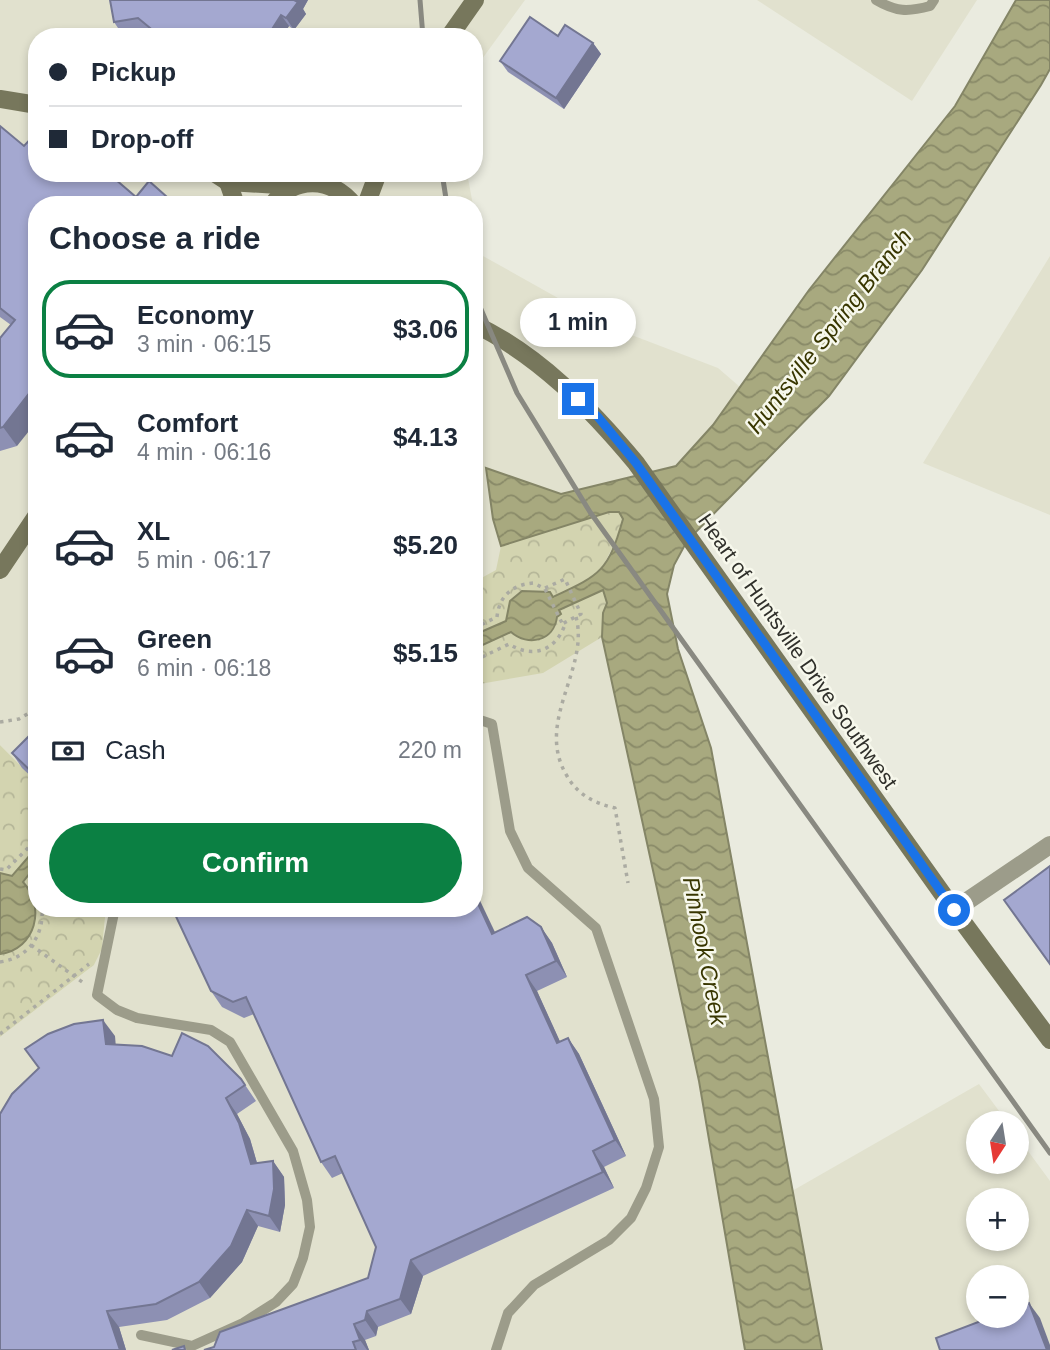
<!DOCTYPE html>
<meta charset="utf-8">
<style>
:root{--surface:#fff;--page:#f6f6f7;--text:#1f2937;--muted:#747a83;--line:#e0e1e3;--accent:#0b8043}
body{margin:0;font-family:Helvetica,sans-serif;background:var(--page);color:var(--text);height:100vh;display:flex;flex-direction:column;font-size:26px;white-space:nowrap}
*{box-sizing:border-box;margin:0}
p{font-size:23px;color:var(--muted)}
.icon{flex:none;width:38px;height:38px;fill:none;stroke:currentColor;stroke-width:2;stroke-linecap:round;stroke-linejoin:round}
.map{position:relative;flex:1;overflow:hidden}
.sheet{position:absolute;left:28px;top:196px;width:455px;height:721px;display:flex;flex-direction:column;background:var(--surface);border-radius:28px;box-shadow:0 4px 10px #0003}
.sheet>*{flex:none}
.hud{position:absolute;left:28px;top:28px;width:455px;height:154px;border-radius:28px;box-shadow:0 4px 10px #0003;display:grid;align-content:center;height:154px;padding:0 21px;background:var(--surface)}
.needle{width:46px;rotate:192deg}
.buttons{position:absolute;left:966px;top:1111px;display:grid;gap:14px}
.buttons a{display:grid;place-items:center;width:63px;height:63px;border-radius:50%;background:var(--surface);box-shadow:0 4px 10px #0003;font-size:35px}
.end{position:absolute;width:32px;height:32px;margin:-16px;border:9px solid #1a73e8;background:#fff;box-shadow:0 0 0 4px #fff}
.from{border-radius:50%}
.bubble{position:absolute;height:49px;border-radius:24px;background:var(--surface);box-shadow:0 4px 10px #0003;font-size:23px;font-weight:600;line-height:49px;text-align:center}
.hud b{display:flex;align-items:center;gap:24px;height:66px;font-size:26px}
.hud b+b{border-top:2px solid var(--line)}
.hud i{width:18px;height:18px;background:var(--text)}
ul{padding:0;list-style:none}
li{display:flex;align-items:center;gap:21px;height:98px;margin:0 14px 10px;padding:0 7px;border:4px solid transparent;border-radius:28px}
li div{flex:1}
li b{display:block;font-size:26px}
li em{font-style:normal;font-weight:600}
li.active{border-color:var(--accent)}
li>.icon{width:63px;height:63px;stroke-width:1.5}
h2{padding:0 21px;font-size:32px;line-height:84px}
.pay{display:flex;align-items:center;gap:18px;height:77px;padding:0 21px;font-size:26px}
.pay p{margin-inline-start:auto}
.action{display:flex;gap:14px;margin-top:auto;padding:14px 21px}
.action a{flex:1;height:80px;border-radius:42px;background:var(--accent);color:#fff;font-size:28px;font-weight:600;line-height:80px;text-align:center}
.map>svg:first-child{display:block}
.built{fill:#e1e1ce;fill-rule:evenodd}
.forest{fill:url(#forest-crowns)}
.water{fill:url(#water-waves);stroke:#848566;stroke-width:2}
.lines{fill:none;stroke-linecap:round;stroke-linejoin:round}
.path{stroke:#ababa2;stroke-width:3.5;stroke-dasharray:3.5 5;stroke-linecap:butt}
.lane{stroke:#9c9c8a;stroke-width:10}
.street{stroke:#9c9c8a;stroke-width:18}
.secondary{stroke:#77775c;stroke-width:18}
.rail{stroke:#898981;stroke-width:5}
.wall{fill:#8d90b3}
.shaded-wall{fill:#737692}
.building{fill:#a4a8d0;stroke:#737692;stroke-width:2}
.route{stroke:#1a73e8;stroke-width:9}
.labels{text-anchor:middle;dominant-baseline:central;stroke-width:5;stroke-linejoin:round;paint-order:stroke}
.street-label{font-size:21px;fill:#30302b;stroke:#f7f8ec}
.water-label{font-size:23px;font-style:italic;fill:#383600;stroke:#f7f8ec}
</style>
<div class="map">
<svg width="1050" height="1350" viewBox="0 0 1050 1350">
<defs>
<pattern id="forest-crowns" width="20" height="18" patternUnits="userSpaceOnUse" patternTransform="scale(1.75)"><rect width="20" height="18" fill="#d3d4b0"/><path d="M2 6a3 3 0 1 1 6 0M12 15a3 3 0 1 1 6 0" fill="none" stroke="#b5b698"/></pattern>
<pattern id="water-waves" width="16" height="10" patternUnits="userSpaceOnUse" patternTransform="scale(1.75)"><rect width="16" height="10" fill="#a8a97f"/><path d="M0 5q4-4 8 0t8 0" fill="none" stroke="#898a68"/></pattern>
</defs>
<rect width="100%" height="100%" fill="#eaebdf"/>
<g class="built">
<path d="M 0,0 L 525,0 L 474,70 L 474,37 L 37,37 L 37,173 L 467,173 L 473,205 L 37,205 L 37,782 L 0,745 Z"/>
<path d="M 757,0 L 977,0 L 912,101 Z"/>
<path d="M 474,211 L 483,256 L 608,326 L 718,368 L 740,387 L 713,425 L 676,466 L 561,494 L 486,469 L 493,519 L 603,613 L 602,637 L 699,1081 L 745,1350 L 0,1350 L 0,1037 L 94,965 L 102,949 L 106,908 L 474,908 Z"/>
<path d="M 1050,256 L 1050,515 L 923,463 Z"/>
<path d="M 979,1084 L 1008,1123 L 978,1124 L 978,1162 L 1017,1162 L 1017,1136 L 1050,1181 L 1050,1350 L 822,1350 L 792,1191 ZM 978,1200 L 1017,1200 L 1017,1239 L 978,1239 ZM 978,1278 L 1017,1278 L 1017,1316 L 978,1316 Z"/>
</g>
<g class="forest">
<path d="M 619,511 L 623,519 C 617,540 608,558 597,576 L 608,603 L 603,613 L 602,637 L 543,673 L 474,685 L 474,582 L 496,570 L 501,546 L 609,512 Z"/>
<path d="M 0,745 L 37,782 L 37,908 L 106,908 L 102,949 L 94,965 L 0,1037 Z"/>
</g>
<g class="water">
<path d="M 1016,0 L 1050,0 L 1050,69 L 1041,85 L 922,270 L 829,396 L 687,541 L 674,565 L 667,594 L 678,649 L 711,748 L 822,1350 L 745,1350 L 699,1081 L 602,637 L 603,613 L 607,603 L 603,590 L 559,610 L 561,614 L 557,617 C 554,641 528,647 511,632 L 474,649 L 474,635 L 506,621 L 510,601 L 522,591 L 550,592 L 553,597 C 600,575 608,572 623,519 L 619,512 L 609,512 L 501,546 L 493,519 L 486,468 L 561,494 L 676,466 L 713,425 L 809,290 L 955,106 Z"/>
<path d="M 37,847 L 37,864 L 23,882 C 46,907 36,949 0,954 L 0,873 L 12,876 Z"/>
</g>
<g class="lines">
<g class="path">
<path d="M 545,588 L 565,579 L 581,614 L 562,624"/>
<path d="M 576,617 C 590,669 534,722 567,776 C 578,795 594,803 615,808 L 628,883"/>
<path d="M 474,628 L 497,617 C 499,596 513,584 534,583 L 545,589 L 564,627 C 554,652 531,658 509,644 L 474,661"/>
<path d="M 0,722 L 19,719 L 37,708"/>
<path d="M 0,869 L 6,870 L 37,839"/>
<path d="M 37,879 L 31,886 L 37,894"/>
<path d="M 31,945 L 85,984"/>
<path d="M 0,962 C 28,958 44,936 42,908"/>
<path d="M 0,1034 L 89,964"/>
</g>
<g class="lane">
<path d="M 876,0 C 896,12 908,12 930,6 L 934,0"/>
<path d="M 474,718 L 492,724 L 510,831 L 528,868 L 596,928 L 654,1099 L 659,1147 L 646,1188 L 631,1218 L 609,1240 L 534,1285 L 508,1313 L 496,1350"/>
<path d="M 115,908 L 97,995 L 117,1010 L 137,1018 L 211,1030 L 230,1042 L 293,1151 L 307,1200 L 310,1227 L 303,1258 L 293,1284 L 276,1302 L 243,1323 L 192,1346 L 141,1335"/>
</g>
<path class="street" d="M 954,910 L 1050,845"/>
<g class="secondary">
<path d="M 449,37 L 475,0"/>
<path d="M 0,99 L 37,105"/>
<path d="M 214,173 L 228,182 L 295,186"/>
<path d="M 228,182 L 236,205"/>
<path d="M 272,205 C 295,175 331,177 354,205"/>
<path d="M 366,205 L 378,173"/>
<path d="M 474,324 C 539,355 591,409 636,463 L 954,910 L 1050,1040"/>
<path d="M 0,570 L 37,515"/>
</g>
<g class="rail">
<path d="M 420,0 L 423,37"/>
<path d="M 442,173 L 447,205"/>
<path d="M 474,293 L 517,393 L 590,512 L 1050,1153"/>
</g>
</g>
<g class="wall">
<path d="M 110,0 L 308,0 L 303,9 L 306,14 L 294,30 L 289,26 L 282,37 L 155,37 L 146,29 L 122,34 L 114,22 Z"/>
<path d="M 593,43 L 601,54 L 564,109 L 508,72 L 500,61 Z"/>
<path d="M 0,126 L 24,146 L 136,197 L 176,205 L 37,205 L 17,446 L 0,451 L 0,338 L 11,325 L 0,317 Z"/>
<path d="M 37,728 L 37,782 L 22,768 L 12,753 Z"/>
<path d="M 541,927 L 552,943 L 567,977 L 537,991 L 560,1042 L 568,1038 L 579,1054 L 626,1156 L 604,1167 L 614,1188 L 423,1276 L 411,1314 L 378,1327 L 376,1336 L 365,1340 L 369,1350 L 204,1350 L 214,1347 L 368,1278 L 376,1247 L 343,1173 L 332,1178 L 321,1162 L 254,1014 L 244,1018 L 222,1007 L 211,991 L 495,932 Z"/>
<path d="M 115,1036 L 115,1044 L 241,1079 L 256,1101 L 237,1114 L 250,1139 L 257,1163 L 273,1161 L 284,1177 L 285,1205 L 280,1232 L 258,1226 L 242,1262 L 210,1298 L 167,1320 L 119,1327 L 126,1350 L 0,1350 Z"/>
</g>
<g class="shaded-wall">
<path d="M 293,0 L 308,0 L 303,9 L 306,14 L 294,30 L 286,18 Z"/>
<path d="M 281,15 L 289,26 L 282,37 L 267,37 Z"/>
<path d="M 593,43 L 601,54 L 564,109 L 556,98 Z"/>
<path d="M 37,383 L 37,421 L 17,446 L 3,427 Z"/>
<path d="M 474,888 L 503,949 L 492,934 L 474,895 Z"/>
<path d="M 541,927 L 552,943 L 567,977 L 556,961 Z"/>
<path d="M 526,975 L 537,991 L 568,1059 L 557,1043 Z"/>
<path d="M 103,1020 L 115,1036 L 117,1060 L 106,1044 Z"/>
<path d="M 568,1038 L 579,1054 L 626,1156 L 615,1140 Z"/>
<path d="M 226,1098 L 237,1114 L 250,1139 L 262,1180 L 251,1164 Z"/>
<path d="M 593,1151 L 604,1167 L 614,1188 L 603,1172 Z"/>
<path d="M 273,1161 L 284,1177 L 285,1205 L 280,1232 L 269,1216 Z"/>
<path d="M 247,1210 L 258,1226 L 242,1262 L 210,1298 L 199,1282 Z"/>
<path d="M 411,1260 L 423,1276 L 411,1314 L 400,1299 Z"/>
<path d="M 1029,1303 L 1040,1318 L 1050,1345 L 1050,1350 L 1047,1350 Z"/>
<path d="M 107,1311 L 119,1327 L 126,1350 L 120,1350 Z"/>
<path d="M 367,1311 L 378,1327 L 376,1336 L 365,1320 Z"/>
<path d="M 354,1324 L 365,1340 L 369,1350 L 367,1350 L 360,1340 Z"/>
</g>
<g class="building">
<path d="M 110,0 L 294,0 L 298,2 L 286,18 L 281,15 L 267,37 L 161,37 L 138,18 L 114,22 Z"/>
<path d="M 530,17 L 558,36 L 565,25 L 593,43 L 556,98 L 500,61 Z"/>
<path d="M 0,126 L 24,146 L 37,132 L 37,173 L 108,173 L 136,197 L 149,181 L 176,205 L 37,205 L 37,383 L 3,427 L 0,428 L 0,338 L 15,320 L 0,308 Z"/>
<path d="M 37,728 L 37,777 L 12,753 Z"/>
<path d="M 1050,866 L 1050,964 L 1004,900 Z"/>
<path d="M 474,895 L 492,934 L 527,917 L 541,927 L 556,961 L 526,975 L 557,1043 L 568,1038 L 615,1140 L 593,1151 L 603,1172 L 411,1260 L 400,1299 L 367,1311 L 365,1320 L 354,1324 L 360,1340 L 353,1342 L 356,1350 L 204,1350 L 214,1347 L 220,1332 L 368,1278 L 376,1247 L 335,1156 L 321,1162 L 246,997 L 233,1002 L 211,991 L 172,908 L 474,908 Z"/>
<path d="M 103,1020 L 106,1044 L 142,1046 L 172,1056 L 182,1033 L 208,1046 L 241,1079 L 245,1085 L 226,1098 L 239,1123 L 251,1164 L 273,1161 L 274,1189 L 269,1216 L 247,1210 L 231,1246 L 199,1282 L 156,1304 L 107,1311 L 120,1350 L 0,1350 L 0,1114 L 12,1094 L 39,1068 L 25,1049 L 48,1034 L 74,1024 Z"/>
<path d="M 1029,1303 L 1047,1350 L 940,1350 L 936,1338 L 994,1316 L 1017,1316 L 1017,1307 Z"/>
<path d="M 184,1346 L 185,1350 L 172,1350 Z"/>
</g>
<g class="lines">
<path class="route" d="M 578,399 L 598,417 L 636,463 L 954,910"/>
</g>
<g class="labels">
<g class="street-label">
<text transform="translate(798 651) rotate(55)">Heart of Huntsville Drive Southwest</text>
</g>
<g class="water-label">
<text transform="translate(829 331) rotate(-52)">Huntsville Spring Branch</text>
<text transform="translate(705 951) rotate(79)">Pinhook Creek</text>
</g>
</g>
</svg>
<div class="buttons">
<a><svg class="needle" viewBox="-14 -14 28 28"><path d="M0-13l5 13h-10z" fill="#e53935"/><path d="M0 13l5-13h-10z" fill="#747a83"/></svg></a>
<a>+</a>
<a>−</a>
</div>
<i class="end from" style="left:954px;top:910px"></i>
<i class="end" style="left:578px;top:399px"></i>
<div class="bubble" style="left:520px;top:298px;width:116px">1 min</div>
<div class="hud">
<b><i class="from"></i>Pickup</b>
<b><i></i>Drop-off</b>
</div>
<section class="sheet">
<h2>Choose a ride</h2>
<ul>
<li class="active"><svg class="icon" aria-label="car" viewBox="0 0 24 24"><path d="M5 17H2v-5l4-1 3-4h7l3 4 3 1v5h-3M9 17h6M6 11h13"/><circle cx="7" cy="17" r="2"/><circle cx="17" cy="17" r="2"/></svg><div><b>Economy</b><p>3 min · 06:15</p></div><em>$3.06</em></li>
<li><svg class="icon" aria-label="car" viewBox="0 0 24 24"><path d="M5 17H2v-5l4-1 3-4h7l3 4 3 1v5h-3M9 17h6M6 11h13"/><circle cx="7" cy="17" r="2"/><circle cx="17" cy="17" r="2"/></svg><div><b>Comfort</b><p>4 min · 06:16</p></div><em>$4.13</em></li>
<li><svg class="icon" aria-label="car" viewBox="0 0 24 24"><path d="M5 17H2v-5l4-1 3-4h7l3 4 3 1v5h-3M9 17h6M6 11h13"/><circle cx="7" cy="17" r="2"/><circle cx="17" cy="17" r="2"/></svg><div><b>XL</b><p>5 min · 06:17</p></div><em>$5.20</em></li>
<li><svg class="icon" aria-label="car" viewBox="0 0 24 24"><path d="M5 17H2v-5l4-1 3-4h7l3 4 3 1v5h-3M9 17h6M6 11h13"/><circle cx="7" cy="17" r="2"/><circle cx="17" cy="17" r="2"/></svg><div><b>Green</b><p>6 min · 06:18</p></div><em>$5.15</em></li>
</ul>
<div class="pay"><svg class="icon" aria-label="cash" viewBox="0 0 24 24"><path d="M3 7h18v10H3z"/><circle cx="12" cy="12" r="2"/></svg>Cash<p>220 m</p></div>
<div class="action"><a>Confirm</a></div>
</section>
</div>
